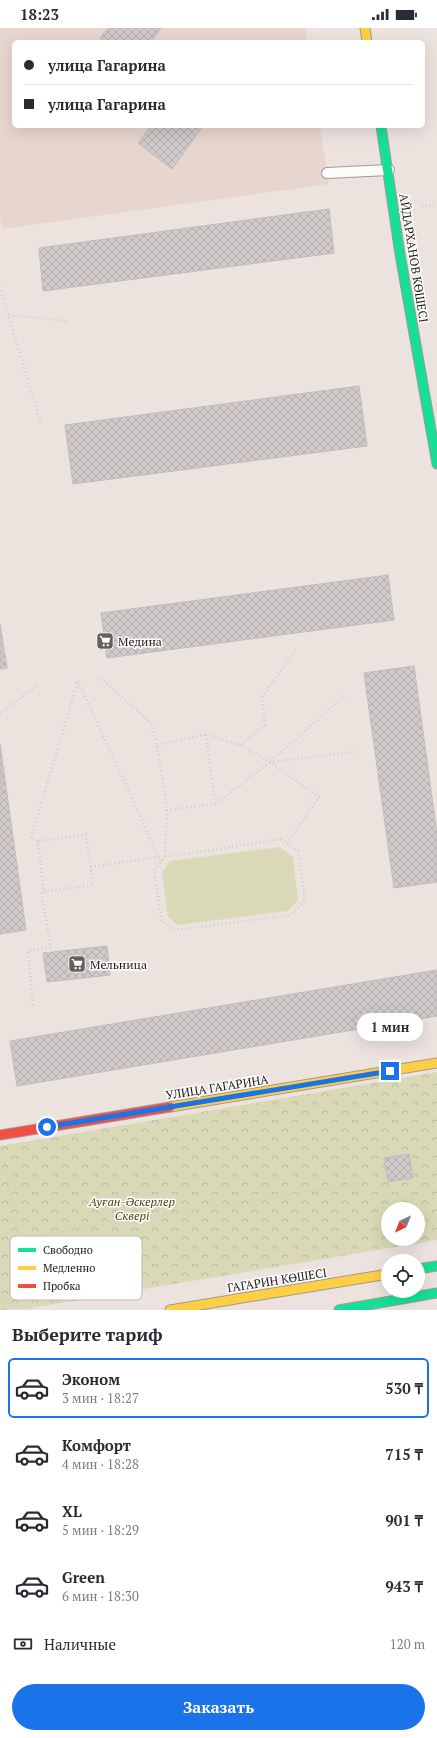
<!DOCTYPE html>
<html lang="ru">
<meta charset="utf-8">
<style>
:root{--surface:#fff;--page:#f2f2f3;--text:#2b2b33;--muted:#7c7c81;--line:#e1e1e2;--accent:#1a73e8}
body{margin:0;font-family:"PT Serif",serif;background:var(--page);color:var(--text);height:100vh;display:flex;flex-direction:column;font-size:15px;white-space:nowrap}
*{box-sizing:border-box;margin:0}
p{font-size:13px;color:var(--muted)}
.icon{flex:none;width:22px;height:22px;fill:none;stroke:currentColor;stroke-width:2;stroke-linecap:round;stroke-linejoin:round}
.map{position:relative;height:1282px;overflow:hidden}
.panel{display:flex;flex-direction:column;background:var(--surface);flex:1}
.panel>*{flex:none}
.hud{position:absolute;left:12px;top:12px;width:413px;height:88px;border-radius:6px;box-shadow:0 4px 16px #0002;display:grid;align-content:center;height:88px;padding:0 12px;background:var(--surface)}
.needle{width:26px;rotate:223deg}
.controls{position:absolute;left:381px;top:1174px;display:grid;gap:8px}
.controls a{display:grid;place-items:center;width:44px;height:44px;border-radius:50%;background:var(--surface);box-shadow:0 4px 16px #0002;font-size:20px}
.end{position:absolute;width:18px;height:18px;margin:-9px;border:5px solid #1a73e8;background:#fff;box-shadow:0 0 0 2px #fff}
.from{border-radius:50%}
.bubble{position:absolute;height:28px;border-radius:14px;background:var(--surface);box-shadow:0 4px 16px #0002;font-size:13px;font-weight:700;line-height:28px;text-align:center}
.hud b{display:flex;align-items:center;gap:14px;height:38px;font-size:15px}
.hud b+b{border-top:1px solid var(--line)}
.hud i{width:10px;height:10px;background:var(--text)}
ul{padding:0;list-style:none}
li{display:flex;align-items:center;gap:12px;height:60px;margin:0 8px 6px;padding:0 4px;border:2px solid transparent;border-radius:6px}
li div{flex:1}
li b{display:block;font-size:15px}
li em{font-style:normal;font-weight:700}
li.active{border-color:var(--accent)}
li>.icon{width:36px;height:36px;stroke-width:1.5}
h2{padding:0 12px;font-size:18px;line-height:48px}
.pay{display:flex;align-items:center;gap:10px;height:44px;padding:0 12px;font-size:15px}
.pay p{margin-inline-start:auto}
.cta{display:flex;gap:8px;margin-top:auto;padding:8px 12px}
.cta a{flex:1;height:46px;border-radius:24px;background:var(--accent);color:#fff;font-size:16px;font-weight:700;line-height:46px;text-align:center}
.status{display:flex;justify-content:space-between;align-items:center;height:28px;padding:0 20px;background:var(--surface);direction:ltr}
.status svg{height:11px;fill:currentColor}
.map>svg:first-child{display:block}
.built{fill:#e7d6cd}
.forest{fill:url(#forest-crowns);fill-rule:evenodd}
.pitch{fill:#d9d9b7}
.building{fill:url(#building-cross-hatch);stroke:#c1bbbb}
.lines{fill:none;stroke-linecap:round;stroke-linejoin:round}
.lane-casing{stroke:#a09996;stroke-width:12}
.fast-casing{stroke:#a09996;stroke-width:11}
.slow-casing{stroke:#a09996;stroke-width:11}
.jam-casing{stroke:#a09996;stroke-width:11}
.path{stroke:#cecccb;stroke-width:2.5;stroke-dasharray:1 3;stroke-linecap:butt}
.lane{stroke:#fcfbfa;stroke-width:10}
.fast{stroke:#16e098;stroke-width:9}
.slow{stroke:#ffcf43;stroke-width:9}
.jam{stroke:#f24e42;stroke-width:9}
.route{stroke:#1a73e8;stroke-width:5}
.labels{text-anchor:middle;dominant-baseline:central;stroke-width:3;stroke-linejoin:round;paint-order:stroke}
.street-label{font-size:12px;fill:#1e1916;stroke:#fff}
.poi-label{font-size:12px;fill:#1e1916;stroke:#fff;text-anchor:start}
.park-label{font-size:12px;font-style:italic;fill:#41440a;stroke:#fff}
.key{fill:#fff;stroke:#bcbab9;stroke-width:1}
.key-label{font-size:11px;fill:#1e1916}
</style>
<div class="status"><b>18:23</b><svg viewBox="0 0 49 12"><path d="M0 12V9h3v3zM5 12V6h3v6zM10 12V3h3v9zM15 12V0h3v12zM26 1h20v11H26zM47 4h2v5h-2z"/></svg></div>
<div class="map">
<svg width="437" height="1282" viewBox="0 0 437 1282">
<defs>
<pattern id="forest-crowns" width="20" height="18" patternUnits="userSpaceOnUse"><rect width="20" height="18" fill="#d9d9b7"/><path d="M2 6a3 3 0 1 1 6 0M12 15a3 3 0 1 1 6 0" fill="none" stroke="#baba9d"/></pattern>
<pattern id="building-cross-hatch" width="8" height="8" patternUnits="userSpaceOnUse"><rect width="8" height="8" fill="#d0caca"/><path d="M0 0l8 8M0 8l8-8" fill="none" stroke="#b2adad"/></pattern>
</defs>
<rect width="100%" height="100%" fill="#ece3df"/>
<path class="built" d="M 0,0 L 305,0 L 307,14 L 14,14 L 14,98 L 320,98 L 329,156 L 2,201 L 0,186 Z"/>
<path class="forest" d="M 437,1044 L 437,1212 L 31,1280 L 0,1282 L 0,1118 ZM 388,1181 L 418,1181 L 418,1211 L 388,1211 Z"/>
<path class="pitch" d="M 280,819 L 293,829 L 298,872 L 288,883 L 178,897 L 168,889 L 162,845 L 170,833 Z"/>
<g class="building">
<path d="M 108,0 L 161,0 L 151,14 L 106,14 L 100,10 Z"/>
<path d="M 151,98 L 203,98 L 172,141 L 138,115 Z"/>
<path d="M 329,181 L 334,225 L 43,263 L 39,220 Z"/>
<path d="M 359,358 L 367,418 L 73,456 L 65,397 Z"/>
<path d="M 388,547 L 394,592 L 107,630 L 101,585 Z"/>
<path d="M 0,596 L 7,640 L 0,641 Z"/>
<path d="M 414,638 L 437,806 L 437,854 L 394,860 L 364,645 Z"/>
<path d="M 0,716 L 26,902 L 0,906 Z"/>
<path d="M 107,918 L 110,947 L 47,954 L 43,925 Z"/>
<path d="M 437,942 L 437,988 L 17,1058 L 10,1013 Z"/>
<path d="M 409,1126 L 413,1150 L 388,1154 L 384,1130 Z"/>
</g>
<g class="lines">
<defs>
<path id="lane" d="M 327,145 L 389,142"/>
<g id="fast">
<path d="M 381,98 L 400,226 L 437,436"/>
<path d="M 418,1241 L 437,1238"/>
<path d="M 339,1282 L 437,1265"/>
</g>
<g id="slow">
<path d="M 365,0 L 367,14"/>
<path d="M 170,1079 L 437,1035"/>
<path d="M 170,1282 L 388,1246"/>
</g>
<path id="jam" d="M 0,1107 L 170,1079"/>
</defs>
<use href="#lane" class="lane-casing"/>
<use href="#fast" class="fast-casing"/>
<use href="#slow" class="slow-casing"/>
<use href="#jam" class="jam-casing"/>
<g class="path">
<path d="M 422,178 L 437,177"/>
<path d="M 0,259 L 41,396"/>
<path d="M 9,287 L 66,293"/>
<path d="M 101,650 L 151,695 L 157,717 L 167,782 L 165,829"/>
<path d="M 0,685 L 36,658"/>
<path d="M 206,707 L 215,775"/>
<path d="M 157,717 L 206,706 L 240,717 L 270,734 L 319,769 L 287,816"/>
<path d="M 240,717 L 265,697 L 262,669 L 295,623"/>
<path d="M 270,734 L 354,724"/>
<path d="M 167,782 L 215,776 L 270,734 L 345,667"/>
<path d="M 281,811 L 298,823 L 305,872 L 291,887 L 174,902 L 162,893 L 154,843 L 165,829 Z"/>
<path d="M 38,813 L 31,810 L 78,653 L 161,834"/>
<path d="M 91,839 L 159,829"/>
<path d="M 33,977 L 28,923 L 51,919 L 41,864 L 93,857 L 86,807 L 38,813 L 44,863"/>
<path d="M 0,1213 L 367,1154"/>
<path d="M 0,1273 L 22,1282 L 31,1280 L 3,1127"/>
</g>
<use href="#lane" class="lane"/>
<use href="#fast" class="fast"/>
<use href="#slow" class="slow"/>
<use href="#jam" class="jam"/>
</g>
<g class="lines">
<path class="route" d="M 47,1099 L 390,1043"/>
</g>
<defs>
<symbol id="supermarket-square" viewBox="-11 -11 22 22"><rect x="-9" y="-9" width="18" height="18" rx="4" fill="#66605c" stroke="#fff"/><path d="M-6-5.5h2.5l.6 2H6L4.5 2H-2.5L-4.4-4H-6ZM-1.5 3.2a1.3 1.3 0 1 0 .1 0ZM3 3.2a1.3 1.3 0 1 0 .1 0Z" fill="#fff"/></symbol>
</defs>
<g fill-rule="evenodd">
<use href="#supermarket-square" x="95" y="603" width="20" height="20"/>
<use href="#supermarket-square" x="67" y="926" width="20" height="20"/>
</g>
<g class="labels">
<g class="street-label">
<text transform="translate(414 230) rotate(81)">АЙДАРХАНОВ КӨШЕСІ</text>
<text transform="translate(217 1059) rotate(-9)">УЛИЦА ГАГАРИНА</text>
<text transform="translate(277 1252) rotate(-9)">ГАГАРИН КӨШЕСІ</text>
</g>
<g class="poi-label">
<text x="118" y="613">Медина</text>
<text x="90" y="936">Мельница</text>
</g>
<g class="park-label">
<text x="132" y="1173">Ауған-Әскерлер<tspan x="132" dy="14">Сквері</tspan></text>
</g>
</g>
<rect x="10" y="1208" width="132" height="64" rx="6" class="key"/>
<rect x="18" y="1220" width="18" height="4" fill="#16e098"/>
<rect x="18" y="1238" width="18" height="4" fill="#ffcf43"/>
<rect x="18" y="1256" width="18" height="4" fill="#f24e42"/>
<g class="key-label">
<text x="43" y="1226">Свободно</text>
<text x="43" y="1244">Медленно</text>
<text x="43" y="1262">Пробка</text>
</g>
</svg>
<div class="controls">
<a><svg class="needle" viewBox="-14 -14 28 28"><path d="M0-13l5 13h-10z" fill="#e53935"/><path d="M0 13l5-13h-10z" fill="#7c7c81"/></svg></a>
<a><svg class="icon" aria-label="locate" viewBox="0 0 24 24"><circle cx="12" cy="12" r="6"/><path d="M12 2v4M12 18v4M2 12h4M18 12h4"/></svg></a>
</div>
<i class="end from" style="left:47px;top:1099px"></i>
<i class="end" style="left:390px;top:1043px"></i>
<div class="bubble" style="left:357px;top:985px;width:66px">1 мин</div>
<div class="hud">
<b><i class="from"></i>улица Гагарина</b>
<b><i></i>улица Гагарина</b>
</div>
</div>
<section class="panel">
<h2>Выберите тариф</h2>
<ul>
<li class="active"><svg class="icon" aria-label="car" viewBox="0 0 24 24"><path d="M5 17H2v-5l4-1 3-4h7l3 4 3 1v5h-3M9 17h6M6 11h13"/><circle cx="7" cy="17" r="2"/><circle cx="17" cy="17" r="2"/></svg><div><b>Эконом</b><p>3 мин · 18:27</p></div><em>530 ₸</em></li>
<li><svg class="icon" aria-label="car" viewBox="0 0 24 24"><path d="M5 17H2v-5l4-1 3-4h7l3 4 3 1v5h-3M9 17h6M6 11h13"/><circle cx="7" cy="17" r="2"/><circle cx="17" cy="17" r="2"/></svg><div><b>Комфорт</b><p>4 мин · 18:28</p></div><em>715 ₸</em></li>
<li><svg class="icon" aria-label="car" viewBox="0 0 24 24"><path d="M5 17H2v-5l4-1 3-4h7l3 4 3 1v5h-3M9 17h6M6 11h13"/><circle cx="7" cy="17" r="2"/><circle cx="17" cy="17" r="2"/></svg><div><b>XL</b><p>5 мин · 18:29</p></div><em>901 ₸</em></li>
<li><svg class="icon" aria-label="car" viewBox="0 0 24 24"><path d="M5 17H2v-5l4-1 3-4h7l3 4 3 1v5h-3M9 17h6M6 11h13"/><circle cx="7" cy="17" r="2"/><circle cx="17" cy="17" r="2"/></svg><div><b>Green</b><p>6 мин · 18:30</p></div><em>943 ₸</em></li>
</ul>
<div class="pay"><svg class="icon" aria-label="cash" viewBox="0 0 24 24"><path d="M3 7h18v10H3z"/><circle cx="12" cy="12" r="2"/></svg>Наличные<p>120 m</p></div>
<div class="cta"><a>Заказать</a></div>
</section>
